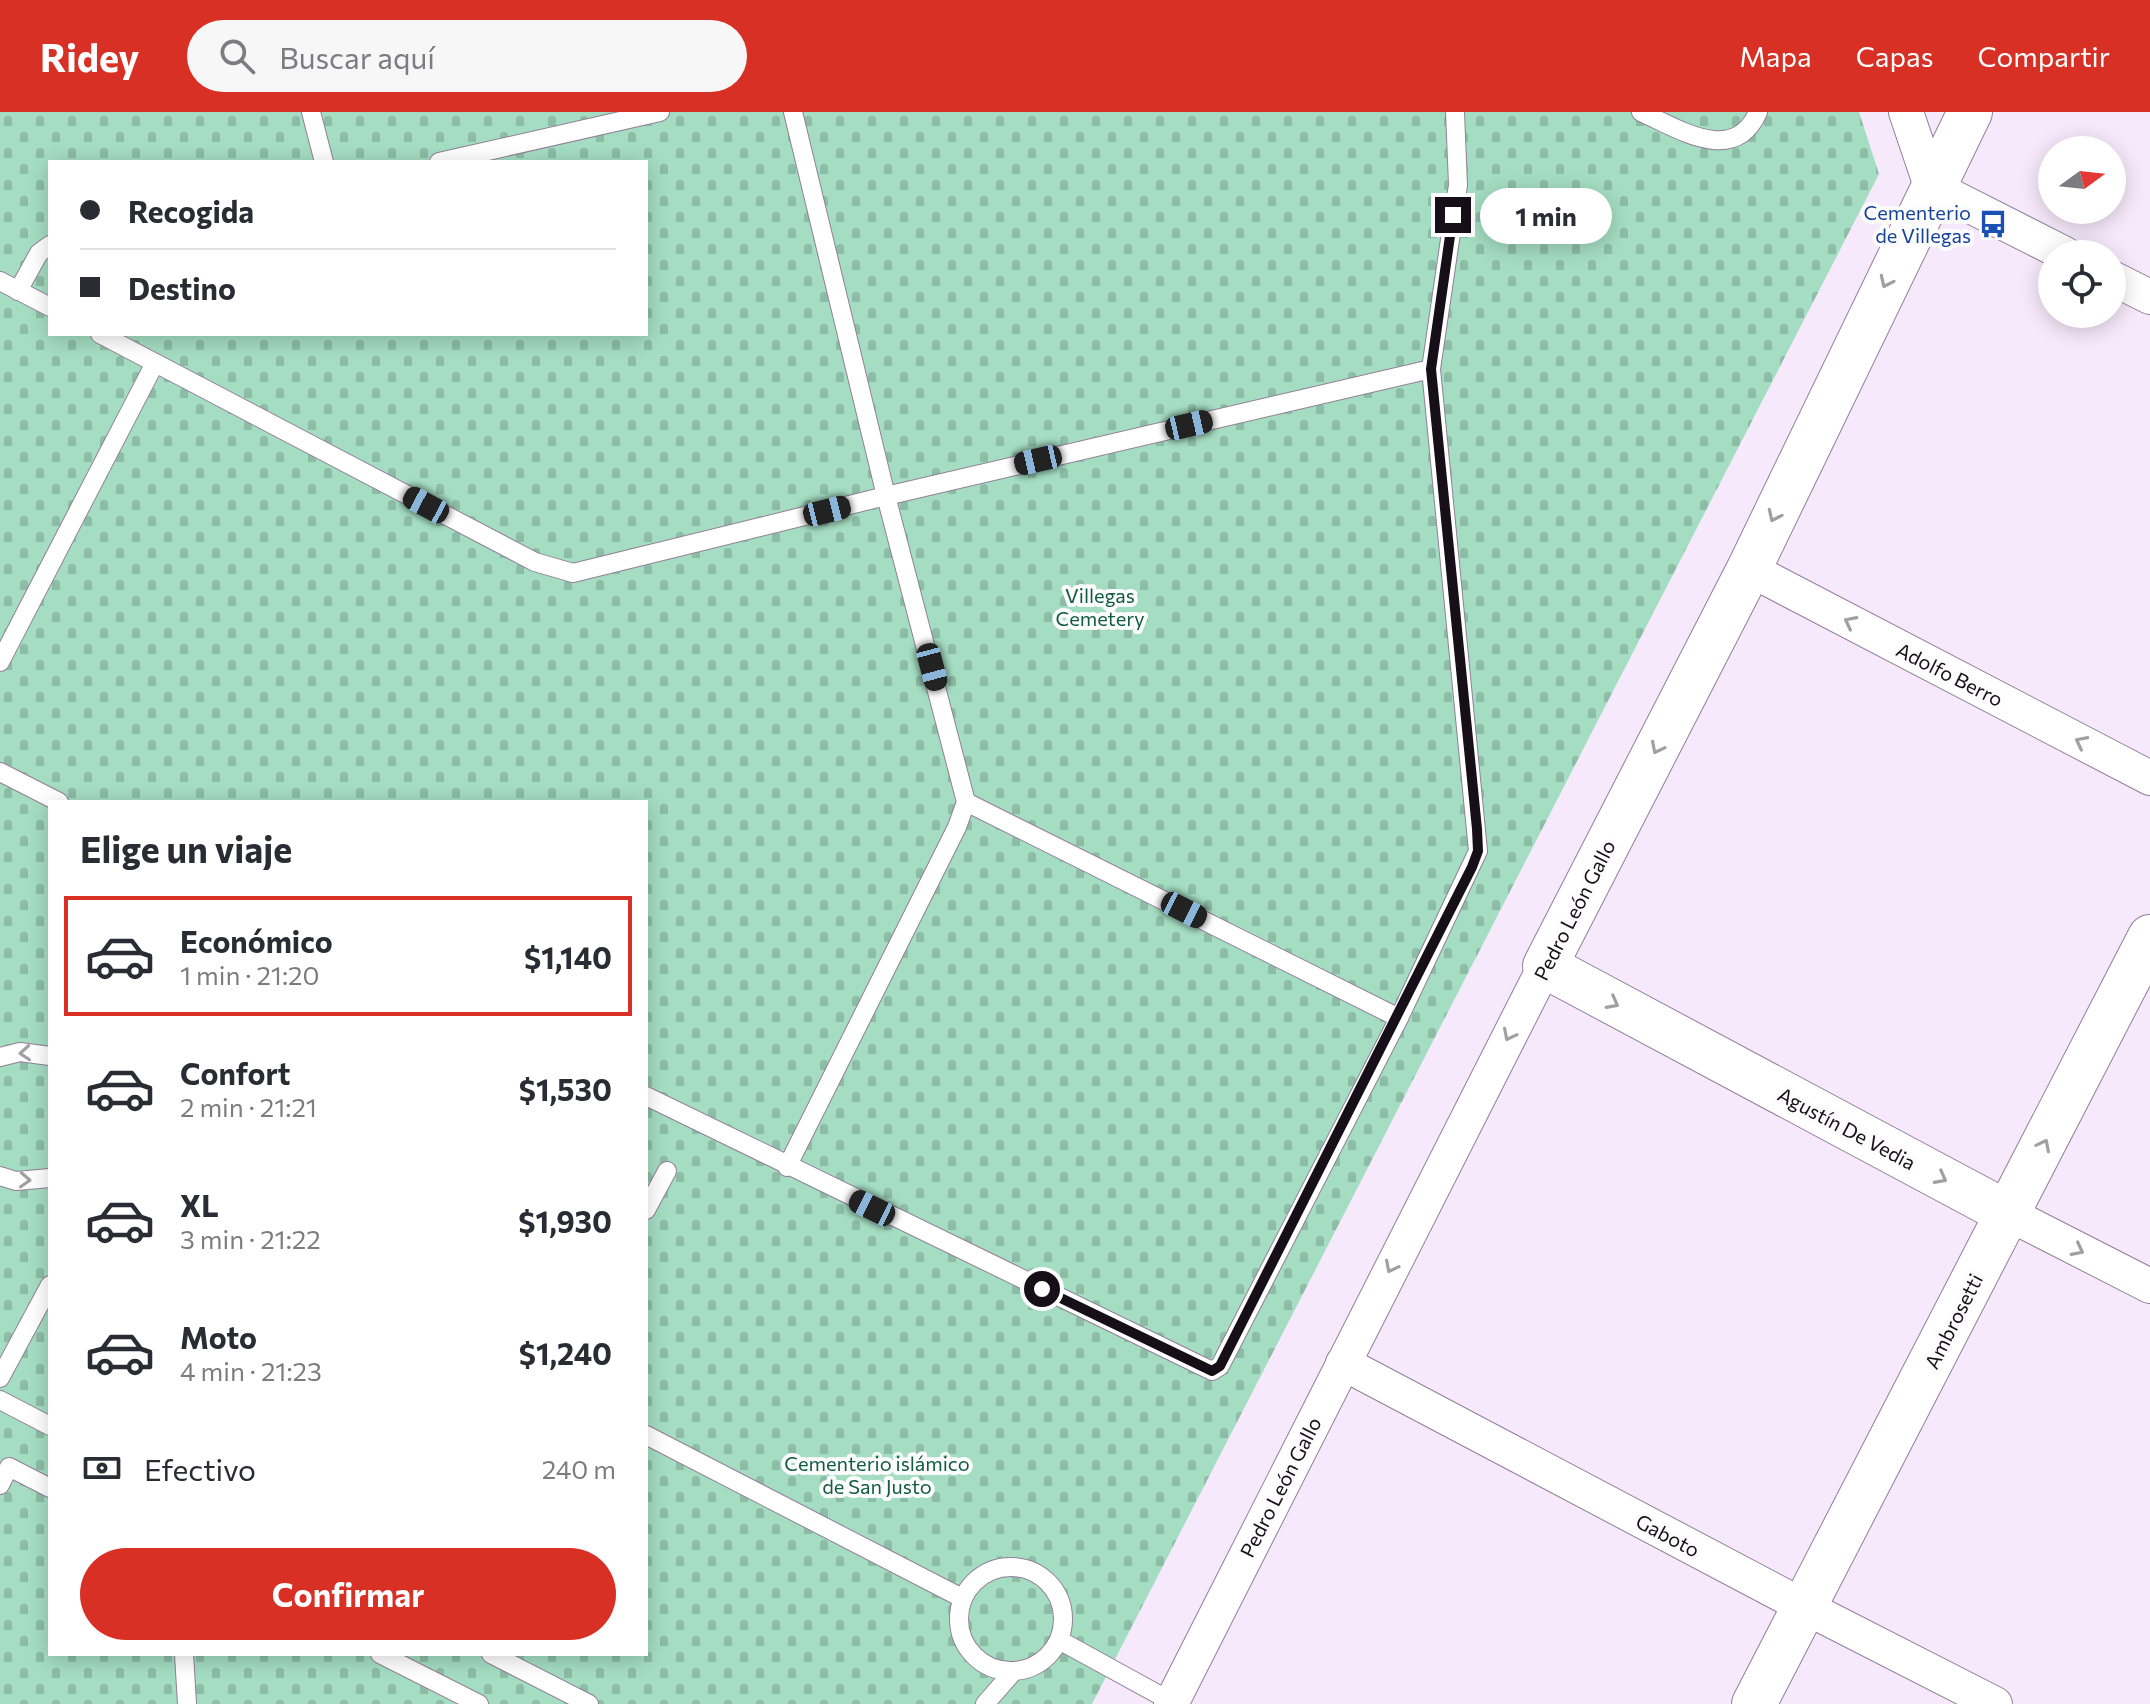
<!DOCTYPE html>
<html lang="es">
<meta charset="utf-8">
<style>
:root{--surface:#fff;--page:#f7f7f7;--text:#2b2b33;--muted:#7c7c81;--line:#e1e1e2;--accent:#d93025}
body{margin:0;font-family:Commissioner,sans-serif;background:var(--page);color:var(--text);height:100vh;display:flex;flex-direction:column;font-size:30px;white-space:nowrap}
*{box-sizing:border-box;margin:0}
p{font-size:26px;color:var(--muted)}
.icon{flex:none;width:44px;height:44px;fill:none;stroke:currentColor;stroke-width:2;stroke-linecap:round;stroke-linejoin:round}
.map{position:relative;flex:1;overflow:hidden}
.details{position:absolute;left:48px;top:688px;width:600px;height:856px;display:flex;flex-direction:column;background:var(--surface);border-radius:0px;box-shadow:0 4px 20px #0003}
.details>*{flex:none}
.banner{position:absolute;left:48px;top:48px;width:600px;height:176px;border-radius:0px;box-shadow:0 4px 20px #0003;display:grid;align-content:center;height:176px;padding:0 32px;background:var(--surface)}
.needle{width:52px;rotate:75deg}
.tools{position:absolute;left:2038px;top:24px;display:grid;gap:16px}
.tools a{display:grid;place-items:center;width:88px;height:88px;border-radius:50%;background:var(--surface);box-shadow:0 4px 20px #0003;font-size:40px}
.end{position:absolute;width:36px;height:36px;margin:-18px;border:10px solid #160f18;background:#fff;box-shadow:0 0 0 4px #fff}
.from{border-radius:50%}
.bubble{position:absolute;height:56px;border-radius:28px;background:var(--surface);box-shadow:0 4px 20px #0003;font-size:26px;font-weight:700;line-height:56px;text-align:center}
.car{position:absolute;width:24px;height:48px;margin:-24px -12px;border-radius:10px;box-shadow:0 0 6px 2px #0007;background:linear-gradient(#222 24%,#8ab4d8 0 40%,#222 0 76%,#8ab4d8 0 86%,#222 0)}
.banner b{display:flex;align-items:center;gap:28px;height:76px;font-size:30px}
.banner b+b{border-top:2px solid var(--line)}
.banner i{width:20px;height:20px;background:var(--text)}
ul{padding:0;list-style:none}
li{display:flex;align-items:center;gap:24px;height:120px;margin:0 16px 12px;padding:0 16px;border:4px solid transparent;border-radius:0px}
li div{flex:1}
li b{display:block;font-size:30px}
li em{font-style:normal;font-weight:700}
li.selected{border-color:var(--accent)}
li>.icon{width:72px;height:72px;stroke-width:1.5}
h2{padding:0 32px;font-size:36px;line-height:96px}
.pay{display:flex;align-items:center;gap:20px;height:88px;padding:0 32px;font-size:30px}
.pay p{margin-inline-start:auto}
.button{display:flex;gap:16px;margin-top:auto;padding:16px 32px}
.button a{flex:1;height:92px;border-radius:48px;background:var(--accent);color:#fff;font-size:32px;font-weight:700;line-height:92px;text-align:center}
header{display:flex;align-items:center;gap:48px;box-sizing:border-box;height:112px;padding:0 40px;background:var(--accent);color:#fff}
header strong{font-size:38px}
nav{display:flex;gap:44px;margin-inline-start:auto;font-size:28px}
.search{width:560px;height:72px;background:var(--page);display:flex;align-items:center;gap:20px;box-sizing:border-box;padding:0 28px;border-radius:44px;color:var(--muted);font-size:30px}
.map>svg:first-child{display:block}
.cemetery{fill:url(#cemetery-stones);fill-rule:evenodd}
.lines{fill:none;stroke-linecap:round;stroke-linejoin:round}
.lane-casing{stroke:#927f9a;stroke-width:20}
.street-casing{stroke:#927f9a;stroke-width:36}
.secondary-casing{stroke:#927f9a;stroke-width:46}
.lane{stroke:#fff;stroke-width:18}
.street{stroke:#fff;stroke-width:34}
.secondary{stroke:#fff;stroke-width:44}
.oneway{stroke:#a29fa3}
.route{stroke:#160f18;stroke-width:10}
.labels{text-anchor:middle;dominant-baseline:central;stroke-width:8;stroke-linejoin:round;paint-order:stroke}
.transit-label{font-size:20px;fill:#164399;stroke:#fcfcfc;text-anchor:end}
.park-label{font-size:20px;fill:#105b41;stroke:#fcfcfc}
.street-label{font-size:20px;fill:#160f18;stroke:#fcfcfc}
</style>
<header>
<strong>Ridey</strong>
<div class="search"><svg class="icon" aria-label="search" viewBox="0 0 24 24"><circle cx="10" cy="10" r="6"/><path d="M15 15l6 6"/></svg>Buscar aquí</div>
<nav><a>Mapa</a><a>Capas</a><a>Compartir</a></nav>
</header>
<div class="map">
<svg width="2150" height="1592" viewBox="0 0 2150 1592">
<defs>
<pattern id="cemetery-stones" width="16" height="16" patternUnits="userSpaceOnUse" patternTransform="scale(2)"><rect width="16" height="16" fill="#a4ddc2"/><path d="M2 7V4a2 2 0 0 1 4 0v3zM10 15v-3a2 2 0 0 1 4 0v3z" fill="#8cbca6"/></pattern>
</defs>
<rect width="100%" height="100%" fill="#f6e9fb"/>
<path class="cemetery" d="M 0,0 L 1859,0 L 1879,62 L 1092,1592 L 0,1592 ZM 50,50 L 646,50 L 646,222 L 50,222 ZM 50,690 L 646,690 L 646,1542 L 50,1542 Z"/>
<g class="lines">
<defs>
<g id="lane">
<path d="M 311,0 L 324,50"/>
<path d="M 1641,0 C 1679,17 1734,54 1758,0"/>
<path d="M 439,50 L 660,0"/>
<path d="M 0,169 L 50,195"/>
<path d="M 18,179 L 39,141 L 50,133"/>
<path d="M 100,222 L 535,450 L 573,461 L 886,384 L 1431,257 L 1458,73 L 1455,0"/>
<path d="M 0,550 L 155,251"/>
<path d="M 0,660 L 59,690"/>
<path d="M 966,690 L 1399,906"/>
<path d="M 0,945 L 20,940 L 50,944"/>
<path d="M 646,984 L 1212,1259 L 1220,1254 L 1399,906 L 1478,739 L 1431,257"/>
<path d="M 787,1055 L 957,715 L 966,690 L 886,384 L 793,0"/>
<path d="M 0,1064 L 16,1069 L 50,1066"/>
<path d="M 646,1098 L 667,1059"/>
<path d="M 0,1266 L 50,1173"/>
<path d="M 0,1288 L 50,1314"/>
<path d="M 646,1323 L 962,1486"/>
<path d="M 0,1373 L 9,1355 L 50,1376"/>
<circle cx="1011" cy="1507" r="52"/>
<path d="M 1059,1528 L 1172,1590"/>
<path d="M 184,1542 L 187,1592"/>
<path d="M 380,1542 L 479,1592"/>
<path d="M 491,1542 L 589,1592"/>
<path d="M 985,1592 L 1013,1560"/>
</g>
<g id="street">
<path d="M 1906,0 L 1931,74 L 2065,142"/>
<path d="M 2112,166 L 2150,185"/>
<path d="M 1749,457 L 2150,666"/>
<path d="M 2009,1102 L 2150,1174"/>
<path d="M 1343,1251 L 1805,1495 L 1995,1592"/>
<path d="M 1171,1592 L 1545,854"/>
</g>
<g id="secondary">
<path d="M 1970,0 L 1749,457 L 1545,854 L 2009,1102"/>
<path d="M 1754,1592 L 2150,825"/>
</g>
</defs>
<use href="#lane" class="lane-casing"/>
<use href="#street" class="street-casing"/>
<use href="#secondary" class="secondary-casing"/>
<use href="#lane" class="lane"/>
<use href="#street" class="street"/>
<use href="#secondary" class="secondary"/>
</g>
<defs><path id="oneway-chevron" d="M-2-3.5L2.5 0L-2 3.5" fill="none" stroke-width="1.6" stroke-linecap="round" stroke-linejoin="round" transform="scale(2)"/></defs>
<g class="oneway">
<use href="#oneway-chevron" transform="translate(1886 170) rotate(115)"/>
<use href="#oneway-chevron" transform="translate(1774 404) rotate(115)"/>
<use href="#oneway-chevron" transform="translate(1850 510) rotate(-153)"/>
<use href="#oneway-chevron" transform="translate(2081 630) rotate(-153)"/>
<use href="#oneway-chevron" transform="translate(1657 636) rotate(117)"/>
<use href="#oneway-chevron" transform="translate(1613 891) rotate(28)"/>
<use href="#oneway-chevron" transform="translate(1509 923) rotate(117)"/>
<use href="#oneway-chevron" transform="translate(25 941) rotate(176)"/>
<use href="#oneway-chevron" transform="translate(2044 1033) rotate(-63)"/>
<use href="#oneway-chevron" transform="translate(1941 1066) rotate(28)"/>
<use href="#oneway-chevron" transform="translate(25 1068) rotate(3)"/>
<use href="#oneway-chevron" transform="translate(2078 1138) rotate(27)"/>
<use href="#oneway-chevron" transform="translate(1391 1155) rotate(117)"/>
</g>
<g class="lines">
<path class="route" d="M 1042,1177 L 1212,1259 L 1220,1254 L 1472,755 L 1478,739 L 1477,717 L 1431,257 L 1453,103"/>
</g>
<defs>
<symbol id="bus-bare" viewBox="-9 -9 18 18"><path d="M-5-6H5V4H4V6H2V4H-2V6H-4V4H-5ZM-3.5-4V0h7V-4ZM-3.5 1.2v1.5H-2V1.2ZM2 1.2v1.5H3.5V1.2Z" fill="#1a4fb4" stroke="#fcfcfc" stroke-width="2.5" paint-order="stroke"/></symbol>
</defs>
<g fill-rule="evenodd">
<use href="#bus-bare" x="1973" y="92" width="40" height="40"/>
</g>
<g class="labels">
<g class="transit-label">
<text x="1971" y="100">Cementerio<tspan x="1971" dy="23">de Villegas</tspan></text>
</g>
<g class="park-label">
<text x="1100" y="483">Villegas<tspan x="1100" dy="23">Cemetery</tspan></text>
<text x="877" y="1351">Cementerio islámico<tspan x="877" dy="23">de San Justo</tspan></text>
</g>
<g class="street-label">
<text transform="translate(1950 562) rotate(27)">Adolfo Berro</text>
<text transform="translate(1574 798) rotate(-63)">Pedro León Gallo</text>
<text transform="translate(1847 1016) rotate(28)">Agustín De Vedia</text>
<text transform="translate(1953 1209) rotate(-63)">Ambrosetti</text>
<text transform="translate(1280 1375) rotate(-63)">Pedro León Gallo</text>
<text transform="translate(1668 1423) rotate(28)">Gaboto</text>
</g>
</g>
</svg>
<div class="tools">
<a><svg class="needle" viewBox="-14 -14 28 28"><path d="M0-13l5 13h-10z" fill="#e53935"/><path d="M0 13l5-13h-10z" fill="#7c7c81"/></svg></a>
<a><svg class="icon" aria-label="locate" viewBox="0 0 24 24"><circle cx="12" cy="12" r="6"/><path d="M12 2v4M12 18v4M2 12h4M18 12h4"/></svg></a>
</div>
<i class="end from" style="left:1042px;top:1177px"></i>
<i class="end" style="left:1453px;top:103px"></i>
<div class="bubble" style="left:1480px;top:76px;width:132px">1 min</div>
<i class="car" style="left:1189px;top:313px;rotate:77deg"></i>
<i class="car" style="left:1038px;top:348px;rotate:257deg"></i>
<i class="car" style="left:426px;top:393px;rotate:298deg"></i>
<i class="car" style="left:827px;top:399px;rotate:76deg"></i>
<i class="car" style="left:932px;top:555px;rotate:165deg"></i>
<i class="car" style="left:1184px;top:798px;rotate:117deg"></i>
<i class="car" style="left:872px;top:1096px;rotate:296deg"></i>
<div class="banner">
<b><i class="from"></i>Recogida</b>
<b><i></i>Destino</b>
</div>
<section class="details">
<h2>Elige un viaje</h2>
<ul>
<li class="selected"><svg class="icon" aria-label="car" viewBox="0 0 24 24"><path d="M5 17H2v-5l4-1 3-4h7l3 4 3 1v5h-3M9 17h6M6 11h13"/><circle cx="7" cy="17" r="2"/><circle cx="17" cy="17" r="2"/></svg><div><b>Económico</b><p>1 min · 21:20</p></div><em>$1,140</em></li>
<li><svg class="icon" aria-label="car" viewBox="0 0 24 24"><path d="M5 17H2v-5l4-1 3-4h7l3 4 3 1v5h-3M9 17h6M6 11h13"/><circle cx="7" cy="17" r="2"/><circle cx="17" cy="17" r="2"/></svg><div><b>Confort</b><p>2 min · 21:21</p></div><em>$1,530</em></li>
<li><svg class="icon" aria-label="car" viewBox="0 0 24 24"><path d="M5 17H2v-5l4-1 3-4h7l3 4 3 1v5h-3M9 17h6M6 11h13"/><circle cx="7" cy="17" r="2"/><circle cx="17" cy="17" r="2"/></svg><div><b>XL</b><p>3 min · 21:22</p></div><em>$1,930</em></li>
<li><svg class="icon" aria-label="car" viewBox="0 0 24 24"><path d="M5 17H2v-5l4-1 3-4h7l3 4 3 1v5h-3M9 17h6M6 11h13"/><circle cx="7" cy="17" r="2"/><circle cx="17" cy="17" r="2"/></svg><div><b>Moto</b><p>4 min · 21:23</p></div><em>$1,240</em></li>
</ul>
<div class="pay"><svg class="icon" aria-label="cash" viewBox="0 0 24 24"><path d="M3 7h18v10H3z"/><circle cx="12" cy="12" r="2"/></svg>Efectivo<p>240 m</p></div>
<div class="button"><a>Confirmar</a></div>
</section>
</div>
